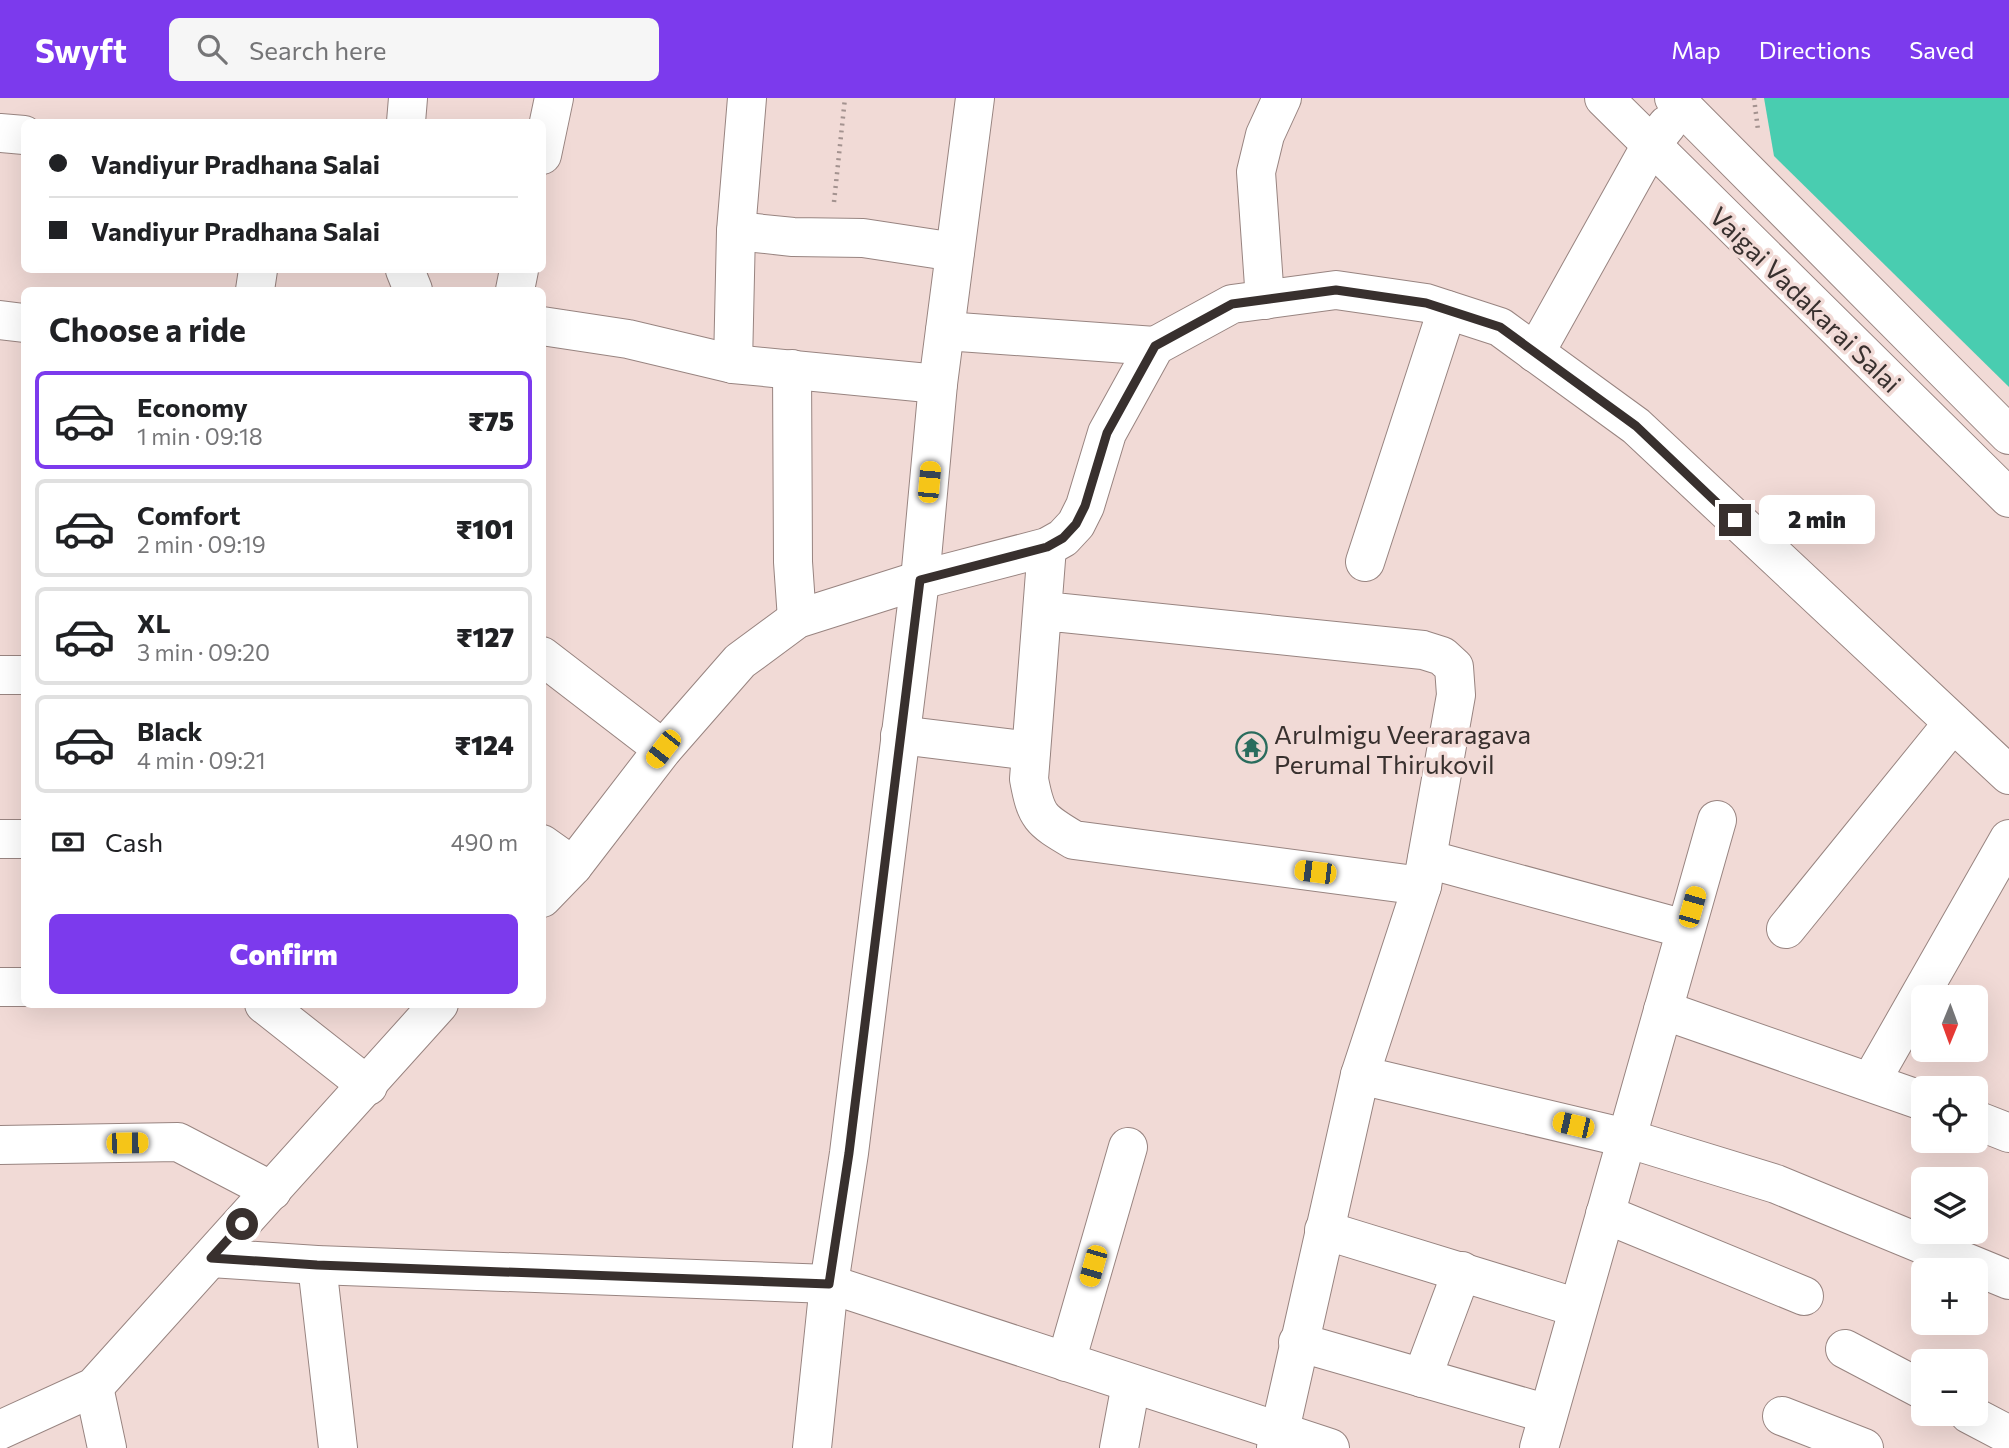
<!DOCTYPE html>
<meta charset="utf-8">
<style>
:root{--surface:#fff;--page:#f6f6f6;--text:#202124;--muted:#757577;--line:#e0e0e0;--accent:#7c3aed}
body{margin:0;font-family:Commissioner,sans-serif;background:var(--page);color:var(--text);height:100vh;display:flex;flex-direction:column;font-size:26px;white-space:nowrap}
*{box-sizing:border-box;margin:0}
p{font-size:23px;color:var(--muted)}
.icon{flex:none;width:38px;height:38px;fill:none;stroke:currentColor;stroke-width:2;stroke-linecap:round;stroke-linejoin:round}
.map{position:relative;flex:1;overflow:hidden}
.details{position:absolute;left:21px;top:189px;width:525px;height:721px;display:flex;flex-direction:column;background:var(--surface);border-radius:10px;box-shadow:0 7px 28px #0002}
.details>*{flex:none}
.banner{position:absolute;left:21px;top:21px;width:525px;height:154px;border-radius:10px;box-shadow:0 7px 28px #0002;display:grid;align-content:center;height:154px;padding:0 28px;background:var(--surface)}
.needle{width:46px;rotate:181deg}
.tools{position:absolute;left:1911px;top:887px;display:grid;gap:14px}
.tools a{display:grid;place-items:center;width:77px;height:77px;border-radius:10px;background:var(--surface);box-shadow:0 7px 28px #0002;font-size:35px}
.end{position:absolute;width:32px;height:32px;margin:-16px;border:9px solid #38302e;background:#fff;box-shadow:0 0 0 4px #fff}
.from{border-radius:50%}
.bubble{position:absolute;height:49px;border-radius:10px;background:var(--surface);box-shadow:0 7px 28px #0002;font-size:23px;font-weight:800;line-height:49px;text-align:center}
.car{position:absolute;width:21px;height:42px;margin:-21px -10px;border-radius:9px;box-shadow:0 0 5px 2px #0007;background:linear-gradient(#f5c518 24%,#345 0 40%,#f5c518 0 76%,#345 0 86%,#f5c518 0)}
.banner b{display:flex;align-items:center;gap:24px;height:66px;font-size:26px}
.banner b+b{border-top:2px solid var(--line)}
.banner i{width:18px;height:18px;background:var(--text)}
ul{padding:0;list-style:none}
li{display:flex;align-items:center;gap:21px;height:98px;margin:0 14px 10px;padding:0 14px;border:4px solid var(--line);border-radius:10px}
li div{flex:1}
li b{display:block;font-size:26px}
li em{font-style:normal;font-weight:800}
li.on{border-color:var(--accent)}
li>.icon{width:63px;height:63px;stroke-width:1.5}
h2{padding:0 28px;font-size:32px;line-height:84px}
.pay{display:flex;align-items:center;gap:18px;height:77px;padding:0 28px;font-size:26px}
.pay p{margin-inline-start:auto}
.action{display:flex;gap:14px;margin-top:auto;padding:14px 28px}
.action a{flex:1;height:80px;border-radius:10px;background:var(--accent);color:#fff;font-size:28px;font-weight:800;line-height:80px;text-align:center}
header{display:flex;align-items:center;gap:42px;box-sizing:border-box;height:98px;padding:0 35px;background:var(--accent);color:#fff}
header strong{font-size:33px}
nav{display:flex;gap:38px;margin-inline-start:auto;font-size:24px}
.search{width:490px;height:63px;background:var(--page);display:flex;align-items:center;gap:18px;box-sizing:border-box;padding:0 24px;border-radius:10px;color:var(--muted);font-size:26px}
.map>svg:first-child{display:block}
.water{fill:#49cdb0}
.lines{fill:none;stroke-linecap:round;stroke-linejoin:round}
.street-casing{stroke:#988480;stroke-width:40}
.secondary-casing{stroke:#988480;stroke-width:40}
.path{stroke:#a3928f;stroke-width:4.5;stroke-dasharray:2 5;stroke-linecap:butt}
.street{stroke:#fff;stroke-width:38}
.secondary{stroke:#fff;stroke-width:38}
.route{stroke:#38302e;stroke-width:9}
.labels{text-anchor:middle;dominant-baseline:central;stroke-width:7;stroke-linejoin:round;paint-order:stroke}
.street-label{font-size:26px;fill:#38302e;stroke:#f1dad6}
.poi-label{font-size:26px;fill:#38302e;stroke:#f1dad6;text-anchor:start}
</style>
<header>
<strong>Swyft</strong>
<div class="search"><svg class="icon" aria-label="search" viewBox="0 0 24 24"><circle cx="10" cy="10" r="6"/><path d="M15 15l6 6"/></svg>Search here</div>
<nav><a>Map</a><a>Directions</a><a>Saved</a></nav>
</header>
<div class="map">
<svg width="2009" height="1350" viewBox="0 0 2009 1350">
<rect width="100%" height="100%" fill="#f1dad6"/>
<path class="water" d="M 1764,0 L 2009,0 L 2009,289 L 1774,58 Z"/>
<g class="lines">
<defs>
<g id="street">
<path d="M 406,24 L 408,0"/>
<path d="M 0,35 L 24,37"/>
<path d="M 542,57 L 554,0"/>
<path d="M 736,133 L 793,139 L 863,140 L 955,154"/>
<path d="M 405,172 L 413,192"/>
<path d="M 255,192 L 258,172"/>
<path d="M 515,192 L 519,172"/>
<path d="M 1265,202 L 1256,74 L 1265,37 L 1282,0"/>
<path d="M 0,222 L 24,225"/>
<path d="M 542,228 L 628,241 L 733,266 L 938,286"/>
<path d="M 945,233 L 1155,248"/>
<path d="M 733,266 L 736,133 L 747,0"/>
<path d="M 792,271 L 793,464 L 797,521"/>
<path d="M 1365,464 L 1447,212"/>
<path d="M 1044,513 L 1423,552 L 1442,558 L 1454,569 L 1456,597 L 1422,788 L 1074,742 C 1040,722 1036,719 1029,681 L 1047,449"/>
<path d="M 542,558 L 663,651"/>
<path d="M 0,577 L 24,577"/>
<path d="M 900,637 L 1031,653"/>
<path d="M 0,741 L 24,741"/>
<path d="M 542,746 L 573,768"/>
<path d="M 1427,761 L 1685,831"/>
<path d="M 1786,831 L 1953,625"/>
<path d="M 0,889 L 24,889"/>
<path d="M 264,906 L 368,988"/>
<path d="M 1663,912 L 1923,1003"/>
<path d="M 1360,977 L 1626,1040 L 1776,1086 L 2009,1182"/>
<path d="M 1871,983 L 2009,741"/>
<path d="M 1976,1022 L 2009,1035"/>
<path d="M 0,1047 L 178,1044 L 272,1093"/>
<path d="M 1605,1116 L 1804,1198"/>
<path d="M 1324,1132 L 1578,1210"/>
<path d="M 211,1160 L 317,1167 L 829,1186 L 1330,1350"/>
<path d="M 317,1167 L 338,1350"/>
<path d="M 1298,1244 L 1548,1316"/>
<path d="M 1845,1251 L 1923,1292"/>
<path d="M 1066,1264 L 1128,1049"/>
<path d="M 1422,1280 L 1462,1173"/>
<path d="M 94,1289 L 107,1350"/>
<path d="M 1969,1316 L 2009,1337"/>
<path d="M 1782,1318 L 1864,1350"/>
<path d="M 812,1350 L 829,1186 L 849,1055 L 920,482 L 938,286 L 975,0"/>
<path d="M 1119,1350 L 1131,1286"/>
<path d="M 1276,1350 L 1360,977 L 1422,788"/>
<path d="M 1539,1350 L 1717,722"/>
</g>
<g id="secondary">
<path d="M 1604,0 L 2009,400"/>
<path d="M 1674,0 L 2009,337"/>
<path d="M 1535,255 L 1651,47 L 1667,27"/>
<path d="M 542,800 L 573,768 L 663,651 L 740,563 L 797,521 L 920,482 L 1047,449 L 1063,440 L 1076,426 L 1085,408 L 1107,335 L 1155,248 L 1232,206 L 1336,192 L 1426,205 L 1500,229 L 1636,328 L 2009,677"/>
<path d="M 0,1332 L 94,1289 L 439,906"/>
</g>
</defs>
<use href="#street" class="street-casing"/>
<use href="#secondary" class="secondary-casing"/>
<g class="path">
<path d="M 1754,0 L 1758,32"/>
<path d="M 834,104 L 845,0"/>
</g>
<use href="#street" class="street"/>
<use href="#secondary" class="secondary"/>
</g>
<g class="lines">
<path class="route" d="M 242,1126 L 211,1160 L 317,1167 L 829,1186 L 849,1055 L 920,482 L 1047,449 L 1063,440 L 1076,426 L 1085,408 L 1107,335 L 1155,248 L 1232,206 L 1336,192 L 1426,205 L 1500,229 L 1636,328 L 1735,422"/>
</g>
<defs>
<symbol id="temple-ring" viewBox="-11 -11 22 22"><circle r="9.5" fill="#f1dad6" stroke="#2a6c5d" stroke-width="1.5"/><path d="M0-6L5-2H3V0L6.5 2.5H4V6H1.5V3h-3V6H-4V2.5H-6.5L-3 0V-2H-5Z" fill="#2a6c5d"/></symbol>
</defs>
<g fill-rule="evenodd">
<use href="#temple-ring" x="1234" y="632" width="35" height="35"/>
</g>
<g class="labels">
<g class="street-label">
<text transform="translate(1806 201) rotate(44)">Vaigai Vadakarai Salai</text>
</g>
<g class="poi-label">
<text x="1274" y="635">Arulmigu Veeraragava<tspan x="1274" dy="30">Perumal Thirukovil</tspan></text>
</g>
</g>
</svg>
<div class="tools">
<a><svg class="needle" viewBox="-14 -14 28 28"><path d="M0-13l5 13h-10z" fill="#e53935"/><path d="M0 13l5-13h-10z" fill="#757577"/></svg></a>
<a><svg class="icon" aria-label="locate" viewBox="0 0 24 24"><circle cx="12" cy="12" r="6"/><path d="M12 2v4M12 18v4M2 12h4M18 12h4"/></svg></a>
<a><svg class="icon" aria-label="layers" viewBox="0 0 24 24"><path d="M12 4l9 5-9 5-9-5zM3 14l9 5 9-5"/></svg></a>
<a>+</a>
<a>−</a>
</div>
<i class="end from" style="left:242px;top:1126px"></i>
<i class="end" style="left:1735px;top:422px"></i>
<div class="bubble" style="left:1759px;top:397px;width:116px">2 min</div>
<i class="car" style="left:929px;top:384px;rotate:5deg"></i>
<i class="car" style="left:663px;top:651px;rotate:218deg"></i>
<i class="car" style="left:1315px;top:774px;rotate:277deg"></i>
<i class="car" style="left:1692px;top:809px;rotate:16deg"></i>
<i class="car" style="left:1573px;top:1027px;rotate:283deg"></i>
<i class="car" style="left:127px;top:1045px;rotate:89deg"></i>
<i class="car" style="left:1093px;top:1168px;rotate:196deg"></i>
<div class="banner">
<b><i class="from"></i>Vandiyur Pradhana Salai</b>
<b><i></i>Vandiyur Pradhana Salai</b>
</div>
<section class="details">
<h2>Choose a ride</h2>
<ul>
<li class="on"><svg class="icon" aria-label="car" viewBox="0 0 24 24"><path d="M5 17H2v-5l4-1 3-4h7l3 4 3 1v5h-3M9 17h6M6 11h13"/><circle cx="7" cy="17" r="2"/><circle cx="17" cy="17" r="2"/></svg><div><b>Economy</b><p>1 min · 09:18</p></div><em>₹75</em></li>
<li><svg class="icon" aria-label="car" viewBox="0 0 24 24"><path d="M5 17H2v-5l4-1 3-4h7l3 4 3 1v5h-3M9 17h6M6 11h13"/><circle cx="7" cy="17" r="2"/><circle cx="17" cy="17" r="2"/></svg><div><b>Comfort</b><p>2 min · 09:19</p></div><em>₹101</em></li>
<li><svg class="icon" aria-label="car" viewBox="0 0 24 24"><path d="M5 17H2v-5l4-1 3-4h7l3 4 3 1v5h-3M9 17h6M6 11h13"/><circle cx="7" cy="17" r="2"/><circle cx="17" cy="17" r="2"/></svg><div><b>XL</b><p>3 min · 09:20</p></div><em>₹127</em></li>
<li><svg class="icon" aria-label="car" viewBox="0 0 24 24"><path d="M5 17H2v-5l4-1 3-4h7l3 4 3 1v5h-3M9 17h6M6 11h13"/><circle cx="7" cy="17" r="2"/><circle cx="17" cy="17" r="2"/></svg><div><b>Black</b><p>4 min · 09:21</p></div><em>₹124</em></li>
</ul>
<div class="pay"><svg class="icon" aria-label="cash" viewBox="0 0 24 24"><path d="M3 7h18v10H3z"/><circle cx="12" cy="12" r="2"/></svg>Cash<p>490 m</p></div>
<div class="action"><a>Confirm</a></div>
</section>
</div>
